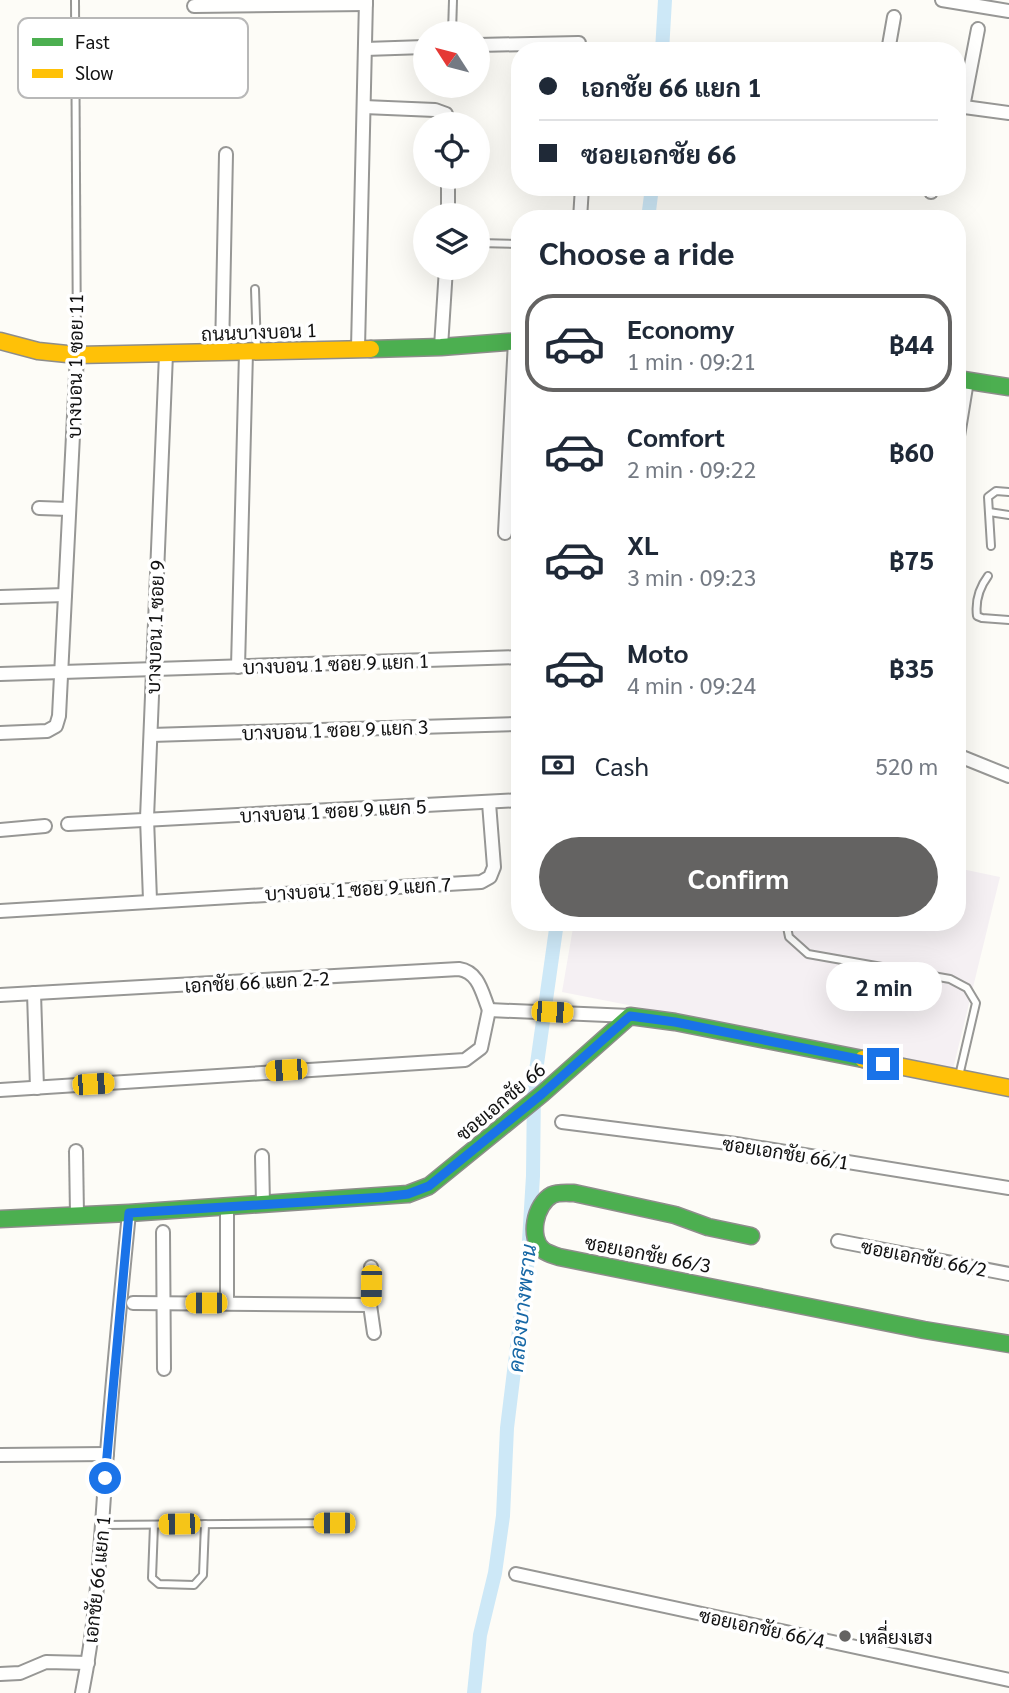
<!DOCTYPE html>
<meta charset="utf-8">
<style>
:root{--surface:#fff;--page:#f2f2f3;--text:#1f2937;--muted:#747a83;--line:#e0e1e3;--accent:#646362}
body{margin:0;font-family:Georgia,Sarabun,serif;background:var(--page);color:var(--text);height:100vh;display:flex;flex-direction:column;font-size:26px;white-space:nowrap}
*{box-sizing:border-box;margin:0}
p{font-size:23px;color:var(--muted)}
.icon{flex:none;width:38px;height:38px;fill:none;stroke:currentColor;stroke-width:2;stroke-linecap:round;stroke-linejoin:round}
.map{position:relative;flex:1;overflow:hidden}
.sheet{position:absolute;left:511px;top:210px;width:455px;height:721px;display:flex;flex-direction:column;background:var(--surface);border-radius:28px;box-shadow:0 7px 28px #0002}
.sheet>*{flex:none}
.guide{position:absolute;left:511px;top:42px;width:455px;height:154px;border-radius:28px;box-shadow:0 7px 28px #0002;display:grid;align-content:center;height:154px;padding:0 28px;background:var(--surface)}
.needle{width:46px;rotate:306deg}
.tools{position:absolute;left:413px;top:21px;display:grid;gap:14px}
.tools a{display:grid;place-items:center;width:77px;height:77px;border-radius:50%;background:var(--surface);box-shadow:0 7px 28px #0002;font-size:35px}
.end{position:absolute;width:32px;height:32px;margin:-16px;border:9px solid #1a73e8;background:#fff;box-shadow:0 0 0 4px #fff}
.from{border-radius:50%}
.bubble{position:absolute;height:49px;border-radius:24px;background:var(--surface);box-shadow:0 7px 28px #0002;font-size:23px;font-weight:700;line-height:49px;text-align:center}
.car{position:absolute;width:21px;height:42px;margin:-21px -10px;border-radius:9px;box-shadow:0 0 5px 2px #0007;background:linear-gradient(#f5c518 24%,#345 0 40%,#f5c518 0 76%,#345 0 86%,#f5c518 0)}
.guide b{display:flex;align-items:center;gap:24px;height:66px;font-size:26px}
.guide b+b{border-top:2px solid var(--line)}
.guide i{width:18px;height:18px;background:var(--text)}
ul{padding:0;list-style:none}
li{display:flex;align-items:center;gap:21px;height:98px;margin:0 14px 10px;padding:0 14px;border:4px solid transparent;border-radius:28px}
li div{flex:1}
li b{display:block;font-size:26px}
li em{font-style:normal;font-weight:700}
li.current{border-color:var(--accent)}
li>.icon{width:63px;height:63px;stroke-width:1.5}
h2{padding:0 28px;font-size:32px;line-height:84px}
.pay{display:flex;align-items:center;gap:18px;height:77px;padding:0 28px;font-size:26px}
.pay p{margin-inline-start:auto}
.primary-button{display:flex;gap:14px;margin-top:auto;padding:14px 28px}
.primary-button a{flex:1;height:80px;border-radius:42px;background:var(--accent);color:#fff;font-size:28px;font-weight:700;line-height:80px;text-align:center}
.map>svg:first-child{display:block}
.industrial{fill:#f5f0f3}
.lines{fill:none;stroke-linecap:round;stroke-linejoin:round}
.canal{stroke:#cde8f7;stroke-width:14}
.lane-casing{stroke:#979795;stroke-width:10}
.street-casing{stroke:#979795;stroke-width:16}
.fast-casing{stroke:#8e8d8b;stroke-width:19}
.slow-casing{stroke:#8e8d8b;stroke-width:19}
.lane{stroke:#fffffe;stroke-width:6}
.street{stroke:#fffffe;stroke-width:12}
.fast{stroke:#4caf50;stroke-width:16}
.slow{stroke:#ffc107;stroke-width:16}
.route{stroke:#1a73e8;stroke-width:9}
.poi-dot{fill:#646362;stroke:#fff;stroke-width:2.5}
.labels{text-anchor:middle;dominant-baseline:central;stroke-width:7;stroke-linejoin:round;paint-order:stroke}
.street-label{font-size:19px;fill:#111;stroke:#fff}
.poi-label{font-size:19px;fill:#111;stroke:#fff;text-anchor:start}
.water-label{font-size:21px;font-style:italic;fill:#1768a6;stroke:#fff}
.key{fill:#fff;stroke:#b8b8b8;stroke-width:2}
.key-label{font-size:19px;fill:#111}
</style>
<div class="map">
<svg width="1009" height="1693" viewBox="0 0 1009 1693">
<rect width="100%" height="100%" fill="#fdfcf7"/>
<path class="industrial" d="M 957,868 L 1000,877 L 953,1069 L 562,992 L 574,922 L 957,922 Z"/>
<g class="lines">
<g class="canal">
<path d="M 662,51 L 665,0"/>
<path d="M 648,219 L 652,187"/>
<path d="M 474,1693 L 480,1635 L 495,1573 L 503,1516 L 507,1428 L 528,1257 L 533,1176 L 534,1085 L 557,922"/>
</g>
<defs>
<g id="lane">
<path d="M 75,0 L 77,353"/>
<path d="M 452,33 L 453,0"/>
<path d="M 478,243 L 520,244"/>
<path d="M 255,289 L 257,350"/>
<path d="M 989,512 L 1009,515"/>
<path d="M 991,546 L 988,497 L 996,491 L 1009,492"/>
<path d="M 988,576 C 979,588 975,600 977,616 L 982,618 L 1009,620"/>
<path d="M 786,922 L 789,937 L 808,954 L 950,979 L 967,988 L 976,1003 L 959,1076"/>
<path d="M 102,1525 L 334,1523"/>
<path d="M 154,1525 L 152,1578 L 159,1584 L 194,1585 L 203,1575 L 205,1524"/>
</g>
<g id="street">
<path d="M 942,0 L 1009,11"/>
<path d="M 194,6 L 366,4"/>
<path d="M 478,45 L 579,43"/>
<path d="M 365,49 L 425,47"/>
<path d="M 888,51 L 894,17"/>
<path d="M 957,106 L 1009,113"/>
<path d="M 364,107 L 435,110 L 446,114 L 449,124"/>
<path d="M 963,107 L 978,29"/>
<path d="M 931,192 L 931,187"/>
<path d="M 448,215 L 448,177"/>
<path d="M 580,219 L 582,187"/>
<path d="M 441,347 L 446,268"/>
<path d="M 358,348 L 366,0"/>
<path d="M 222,353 L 226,154"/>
<path d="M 957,442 L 967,381"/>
<path d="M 39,508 L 69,509"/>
<path d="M 505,533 L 515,341"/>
<path d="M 0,597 L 65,595"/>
<path d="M 238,667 L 246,352"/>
<path d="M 0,674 L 520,657"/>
<path d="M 0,733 L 47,731 L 56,726 L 59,716 L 77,355"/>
<path d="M 151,735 L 520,724"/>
<path d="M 957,755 L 1009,776"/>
<path d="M 68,824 L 520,800"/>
<path d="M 0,830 L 45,826"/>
<path d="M 150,900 L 147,818 L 166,354"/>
<path d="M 0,911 L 481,882 L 490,877 L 494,867 L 489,803"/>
<path d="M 34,993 L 37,1088"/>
<path d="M 0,995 L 459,969 C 479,972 482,993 489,1010"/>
<path d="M 489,1010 L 630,1016"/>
<path d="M 0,1090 L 465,1060 L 481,1048 L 489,1010"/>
<path d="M 562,1122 L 736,1144 L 1009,1188"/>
<path d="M 76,1151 L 77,1215"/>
<path d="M 262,1156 L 263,1204"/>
<path d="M 227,1207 L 227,1303"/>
<path d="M 163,1232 L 164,1369"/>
<path d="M 838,1241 L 1009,1274"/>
<path d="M 371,1267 L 370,1305 L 374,1333"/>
<path d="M 133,1303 L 370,1305"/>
<path d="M 0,1455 L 107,1454"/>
<path d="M 516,1574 L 1009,1680"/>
<path d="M 0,1674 L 20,1673 L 46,1662 L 88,1663"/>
<path d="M 82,1693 C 98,1614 101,1533 107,1453 C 113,1373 121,1293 129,1213"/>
</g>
<g id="fast">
<path d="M 371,349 L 441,347 L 520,341"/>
<path d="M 957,379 L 1009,387"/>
<path d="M 0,1219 L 129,1213 L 408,1194 L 429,1186 L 542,1094 L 630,1016 L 675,1022 L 863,1059"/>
<path d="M 751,1236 L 708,1227 L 675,1215 L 574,1193 C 567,1193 558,1192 552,1195 C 535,1204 528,1238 543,1250 C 548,1254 554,1255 559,1257 L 924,1330 L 1009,1344"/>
</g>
<g id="slow">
<path d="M 0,341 L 38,351 L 77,355 L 371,349"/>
<path d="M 863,1059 L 1009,1088"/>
</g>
</defs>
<use href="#lane" class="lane-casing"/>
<use href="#street" class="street-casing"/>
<use href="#fast" class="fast-casing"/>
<use href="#slow" class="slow-casing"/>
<use href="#lane" class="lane"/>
<use href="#street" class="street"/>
<use href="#fast" class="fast"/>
<use href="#slow" class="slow"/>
</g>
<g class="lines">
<path class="route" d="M 105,1478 L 129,1213 L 384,1197 L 408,1194 L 429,1186 L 542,1094 L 630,1016 L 675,1022 L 883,1064"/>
</g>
<circle class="poi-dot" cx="845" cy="1636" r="7"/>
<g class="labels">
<g class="street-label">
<text transform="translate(259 331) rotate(-2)">ถนนบางบอน 1</text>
<text transform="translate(74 366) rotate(-89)">บางบอน 1 ซอย 11</text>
<text transform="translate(154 627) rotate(-88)">บางบอน 1 ซอย 9</text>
<text transform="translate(336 663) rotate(-2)">บางบอน 1 ซอย 9 แยก 1</text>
<text transform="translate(335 729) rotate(-2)">บางบอน 1 ซอย 9 แยก 3</text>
<text transform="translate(333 810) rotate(-3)">บางบอน 1 ซอย 9 แยก 5</text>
<text transform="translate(358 888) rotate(-3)">บางบอน 1 ซอย 9 แยก 7</text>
<text transform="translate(257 981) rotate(-3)">เอกชัย 66 แยก 2-2</text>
<text transform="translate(500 1101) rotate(-40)">ซอยเอกชัย 66</text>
<text transform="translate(786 1152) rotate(9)">ซอยเอกชัย 66/1</text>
<text transform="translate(648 1253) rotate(11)">ซอยเอกชัย 66/3</text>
<text transform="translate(924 1257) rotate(11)">ซอยเอกชัย 66/2</text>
<text transform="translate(96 1579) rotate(-84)">เอกชัย 66 แยก 1</text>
<text transform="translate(762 1627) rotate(12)">ซอยเอกชัย 66/4</text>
</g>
<g class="poi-label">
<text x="859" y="1636">เหลี่ยงเฮง</text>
</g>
<g class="water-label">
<text transform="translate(521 1308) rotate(-84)">คลองบางพราน</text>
</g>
</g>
<rect x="18" y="18" width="230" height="80" rx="10" class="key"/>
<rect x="32" y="38" width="31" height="8" fill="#4caf50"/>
<rect x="32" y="69" width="31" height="9" fill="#ffc107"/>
<g class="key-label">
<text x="75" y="49">Fast</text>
<text x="75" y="80">Slow</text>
</g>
</svg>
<div class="tools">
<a><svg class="needle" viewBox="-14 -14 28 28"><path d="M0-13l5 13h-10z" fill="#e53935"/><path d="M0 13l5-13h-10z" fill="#747a83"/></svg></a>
<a><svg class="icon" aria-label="locate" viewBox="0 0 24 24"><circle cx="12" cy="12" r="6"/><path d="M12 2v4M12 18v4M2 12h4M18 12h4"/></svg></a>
<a><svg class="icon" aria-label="layers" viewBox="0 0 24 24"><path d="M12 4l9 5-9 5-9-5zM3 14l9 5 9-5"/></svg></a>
</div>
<i class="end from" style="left:105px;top:1478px"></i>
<i class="end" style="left:883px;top:1064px"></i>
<div class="bubble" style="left:826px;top:962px;width:116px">2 min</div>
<i class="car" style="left:552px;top:1012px;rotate:93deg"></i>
<i class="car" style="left:286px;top:1070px;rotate:266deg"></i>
<i class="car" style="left:93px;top:1084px;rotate:86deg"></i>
<i class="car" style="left:371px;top:1286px;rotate:181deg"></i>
<i class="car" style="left:206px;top:1303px;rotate:270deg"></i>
<i class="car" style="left:334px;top:1523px;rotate:270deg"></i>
<i class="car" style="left:179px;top:1524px;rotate:269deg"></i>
<div class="guide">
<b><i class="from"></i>เอกชัย 66 แยก 1</b>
<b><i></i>ซอยเอกชัย 66</b>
</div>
<section class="sheet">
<h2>Choose a ride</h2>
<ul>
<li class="current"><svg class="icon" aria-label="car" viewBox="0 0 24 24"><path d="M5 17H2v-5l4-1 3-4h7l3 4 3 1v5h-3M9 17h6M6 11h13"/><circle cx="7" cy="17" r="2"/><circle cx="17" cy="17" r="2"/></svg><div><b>Economy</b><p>1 min · 09:21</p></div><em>฿44</em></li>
<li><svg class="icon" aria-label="car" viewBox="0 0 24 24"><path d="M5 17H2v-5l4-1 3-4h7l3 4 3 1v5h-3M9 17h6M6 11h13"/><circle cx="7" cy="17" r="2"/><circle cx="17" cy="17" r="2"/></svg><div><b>Comfort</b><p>2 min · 09:22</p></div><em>฿60</em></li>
<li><svg class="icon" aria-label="car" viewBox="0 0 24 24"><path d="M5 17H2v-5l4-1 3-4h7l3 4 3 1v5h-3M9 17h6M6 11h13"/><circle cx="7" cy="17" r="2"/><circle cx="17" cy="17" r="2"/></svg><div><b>XL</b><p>3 min · 09:23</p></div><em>฿75</em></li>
<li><svg class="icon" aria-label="car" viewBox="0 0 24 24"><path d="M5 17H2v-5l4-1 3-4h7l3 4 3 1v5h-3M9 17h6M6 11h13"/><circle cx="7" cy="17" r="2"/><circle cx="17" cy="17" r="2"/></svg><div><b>Moto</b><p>4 min · 09:24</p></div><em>฿35</em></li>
</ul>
<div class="pay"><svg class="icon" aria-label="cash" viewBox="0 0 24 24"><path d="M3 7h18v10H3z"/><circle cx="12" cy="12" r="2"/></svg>Cash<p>520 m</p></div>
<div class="primary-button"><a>Confirm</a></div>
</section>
</div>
